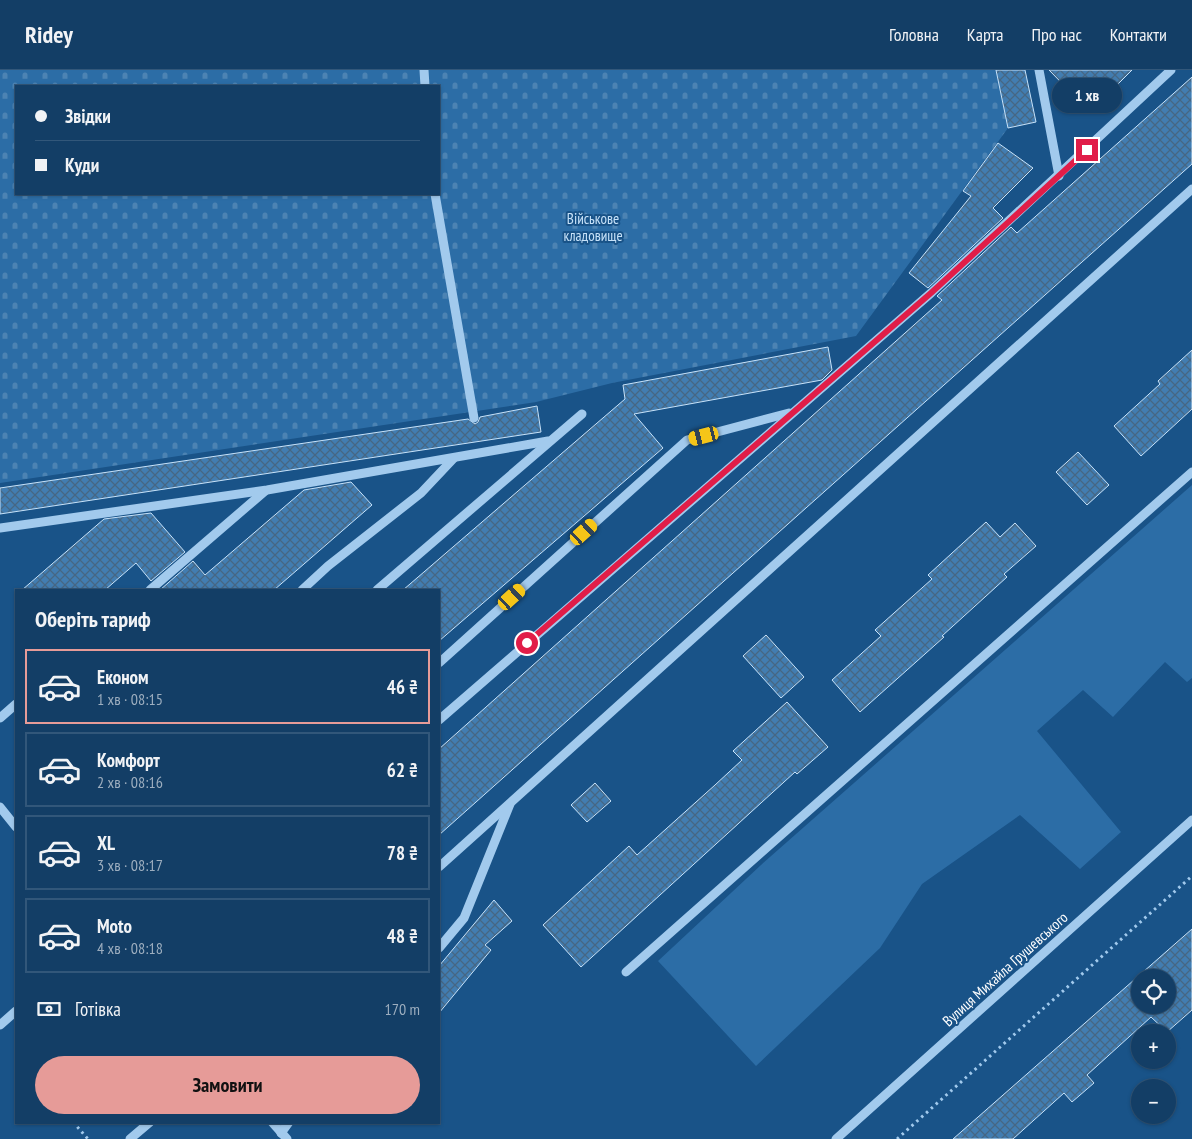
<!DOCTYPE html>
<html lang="uk">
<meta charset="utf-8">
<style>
:root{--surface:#133e66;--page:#20496f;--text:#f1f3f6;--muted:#9daebf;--line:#32577a;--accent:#e69b98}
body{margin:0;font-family:"PT Sans Narrow",sans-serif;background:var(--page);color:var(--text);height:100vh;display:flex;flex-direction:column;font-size:19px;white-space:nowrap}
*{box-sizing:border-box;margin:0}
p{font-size:16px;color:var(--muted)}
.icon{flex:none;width:28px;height:28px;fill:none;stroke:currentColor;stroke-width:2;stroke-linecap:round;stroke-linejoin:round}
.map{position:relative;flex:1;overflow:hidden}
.drawer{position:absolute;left:15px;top:519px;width:425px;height:535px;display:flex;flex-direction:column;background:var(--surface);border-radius:0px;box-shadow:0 1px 4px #0004,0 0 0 1px var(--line)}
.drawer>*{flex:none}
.guide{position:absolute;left:15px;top:15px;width:425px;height:110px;border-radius:0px;box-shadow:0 1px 4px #0004,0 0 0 1px var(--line);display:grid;align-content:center;height:110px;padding:0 20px;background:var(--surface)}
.buttons{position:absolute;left:1131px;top:899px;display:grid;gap:10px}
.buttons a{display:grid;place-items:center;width:45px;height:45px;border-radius:50%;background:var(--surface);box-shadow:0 1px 4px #0004,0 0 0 1px var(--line);font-size:25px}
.end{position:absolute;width:22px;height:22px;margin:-11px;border:6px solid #e11d48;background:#fff;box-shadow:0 0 0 2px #fff}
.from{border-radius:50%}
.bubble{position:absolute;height:35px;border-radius:18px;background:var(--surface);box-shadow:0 1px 4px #0004,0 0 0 1px var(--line);font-size:16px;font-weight:700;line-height:35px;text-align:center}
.car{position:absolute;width:15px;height:30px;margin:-15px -8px;border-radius:6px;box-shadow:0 0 4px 1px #0007;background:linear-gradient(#f5c518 24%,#345 0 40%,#f5c518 0 76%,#345 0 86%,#f5c518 0)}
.guide b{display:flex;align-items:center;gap:18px;height:48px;font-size:19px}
.guide b+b{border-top:1px solid var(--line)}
.guide i{width:12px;height:12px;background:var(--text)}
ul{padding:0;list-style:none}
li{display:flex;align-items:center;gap:15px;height:75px;margin:0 10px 8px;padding:0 10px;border:2px solid var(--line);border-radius:0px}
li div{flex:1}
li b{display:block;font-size:19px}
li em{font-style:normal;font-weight:700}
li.selected{border-color:var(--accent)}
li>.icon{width:45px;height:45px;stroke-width:1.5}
h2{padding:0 20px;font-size:22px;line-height:60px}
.pay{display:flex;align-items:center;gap:12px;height:55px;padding:0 20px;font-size:19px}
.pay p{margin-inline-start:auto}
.button{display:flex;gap:10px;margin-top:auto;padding:10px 20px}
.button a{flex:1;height:58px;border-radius:30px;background:var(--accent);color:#111;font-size:20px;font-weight:700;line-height:58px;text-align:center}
header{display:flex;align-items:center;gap:30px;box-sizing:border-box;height:70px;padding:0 25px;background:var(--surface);border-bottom:1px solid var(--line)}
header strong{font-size:24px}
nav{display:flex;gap:28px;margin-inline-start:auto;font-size:18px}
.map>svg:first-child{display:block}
.cemetery{fill:url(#cemetery-stones);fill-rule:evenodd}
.green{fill:#2c6da6}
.building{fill:url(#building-cross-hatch);stroke:#c7e2f9;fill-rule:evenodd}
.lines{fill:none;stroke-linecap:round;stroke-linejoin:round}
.path{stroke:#a2caed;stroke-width:3;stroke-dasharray:2.5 4;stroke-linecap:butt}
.minor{stroke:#a2caed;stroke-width:9}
.route{stroke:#e11d48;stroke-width:6}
.labels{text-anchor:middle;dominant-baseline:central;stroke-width:4;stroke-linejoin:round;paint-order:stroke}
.park-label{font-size:15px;fill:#c7e2f9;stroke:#195388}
.street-label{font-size:15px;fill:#fff;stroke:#195388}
</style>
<header>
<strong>Ridey</strong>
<nav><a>Головна</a><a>Карта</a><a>Про нас</a><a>Контакти</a></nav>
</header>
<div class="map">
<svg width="1192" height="1069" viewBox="0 0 1192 1069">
<defs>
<pattern id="cemetery-stones" width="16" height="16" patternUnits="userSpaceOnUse" patternTransform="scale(1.25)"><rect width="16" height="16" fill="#2c6da6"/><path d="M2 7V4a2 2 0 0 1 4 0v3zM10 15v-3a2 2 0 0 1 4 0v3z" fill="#4c83b3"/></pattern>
<pattern id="building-cross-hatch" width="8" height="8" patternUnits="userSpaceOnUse" patternTransform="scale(1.25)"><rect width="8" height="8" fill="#427db1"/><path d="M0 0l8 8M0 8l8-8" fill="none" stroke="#466784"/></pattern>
</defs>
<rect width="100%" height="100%" fill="#195388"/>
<path class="cemetery" d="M 0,0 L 996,0 L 1008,58 L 856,266 L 612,313 L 536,332 L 0,413 ZM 16,16 L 439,16 L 439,124 L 16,124 Z"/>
<path class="green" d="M 1192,415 L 1192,608 L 1187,612 L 1165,592 L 1113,647 L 1083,620 L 1037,661 L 1121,762 L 1080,799 L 1020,745 L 922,814 L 880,878 L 756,996 L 658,891 L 761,795 Z"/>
<g class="building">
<path d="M 996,0 L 1025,0 L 1036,52 L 1008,58 Z"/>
<path d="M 1049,0 L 1132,0 L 1090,42 Z"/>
<path d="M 1192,7 L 1192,94 L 439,765 L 439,679 L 942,230 L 937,226 L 1011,157 L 1017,163 Z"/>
<path d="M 998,73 L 1033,98 L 993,138 L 1003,148 L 928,218 L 909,203 L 971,126 L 963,121 Z"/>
<path d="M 828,277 L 832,300 L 822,310 L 634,344 L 663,378 L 439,571 L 439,520 L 403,520 L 625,329 L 623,315 Z"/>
<path d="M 1192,280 L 1192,339 L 1141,386 L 1114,356 L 1160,314 L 1158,311 Z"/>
<path d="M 537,336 L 541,362 L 0,444 L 0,418 L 468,349 L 475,354 L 478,352 L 480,347 Z"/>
<path d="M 1078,382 L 1109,415 L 1087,435 L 1056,402 Z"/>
<path d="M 351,412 L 372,435 L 274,520 L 160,520 L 193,491 L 205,505 L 304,420 Z"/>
<path d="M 151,443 L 185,482 L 151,511 L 136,493 L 105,520 L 22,520 L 104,449 Z"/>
<path d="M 986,452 L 1000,467 L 1015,453 L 1036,476 L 1004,504 L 1007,507 L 942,566 L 944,567 L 860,642 L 832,610 L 881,566 L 875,560 L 932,509 L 928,505 Z"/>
<path d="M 766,565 L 804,607 L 781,628 L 743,586 Z"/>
<path d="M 787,632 L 828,677 L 797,704 L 795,702 L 581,897 L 543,855 L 629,776 L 637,785 L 715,715 L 742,690 L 733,681 Z"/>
<path d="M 595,713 L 611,731 L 587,752 L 571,735 Z"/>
<path d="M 494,830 L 512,851 L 485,875 L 491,880 L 439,943 L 439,896 Z"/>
<path d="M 1192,859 L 1192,940 L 1167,962 L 1151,947 L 1087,1005 L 1094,1013 L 1072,1032 L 1064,1023 L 1013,1069 L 953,1069 ZM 1140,908 L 1168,908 L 1168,935 L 1140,935 Z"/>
</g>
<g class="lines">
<g class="path">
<path d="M 73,1052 L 88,1069"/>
<path d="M 897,1069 L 1192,806"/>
</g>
<g class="minor">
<path d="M 424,0 L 425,16"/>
<path d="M 1039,0 L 1059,106"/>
<path d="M 435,124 L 474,348"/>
<path d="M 0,458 L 267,420 L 548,371"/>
<path d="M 150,520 L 265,421"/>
<path d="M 302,520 L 328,496 L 421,423 L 454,388"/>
<path d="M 377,520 L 582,344"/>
<path d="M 439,593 L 687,370 L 789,343"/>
<path d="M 0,648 L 16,634"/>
<path d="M 439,650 L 931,223 L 1171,0"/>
<path d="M 0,737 L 16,757"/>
<path d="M 439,797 L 1192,119"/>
<path d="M 439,878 L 464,848 L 510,734"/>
<path d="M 626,902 L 1192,402"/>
<path d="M 0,955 L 16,941"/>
<path d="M 272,1052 L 287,1069"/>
<path d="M 281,1063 L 289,1052"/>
<path d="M 130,1069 L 150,1052"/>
<path d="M 836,1069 L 1192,750"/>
</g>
</g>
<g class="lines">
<path class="route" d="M 527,573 L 931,223 L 1087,80"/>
</g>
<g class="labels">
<g class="park-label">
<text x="593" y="148">Військове<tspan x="593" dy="17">кладовище</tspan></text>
</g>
<g class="street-label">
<text transform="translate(1005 899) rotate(-42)">Вулиця Михайла Грушевського</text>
</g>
</g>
</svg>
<div class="buttons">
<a><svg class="icon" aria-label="locate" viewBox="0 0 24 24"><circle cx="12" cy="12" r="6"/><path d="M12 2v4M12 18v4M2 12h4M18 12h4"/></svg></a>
<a>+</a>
<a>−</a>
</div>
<i class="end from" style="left:527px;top:573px"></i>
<i class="end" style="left:1087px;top:80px"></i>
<div class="bubble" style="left:1052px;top:8px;width:70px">1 хв</div>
<i class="car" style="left:704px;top:366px;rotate:256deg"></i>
<i class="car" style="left:584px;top:462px;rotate:48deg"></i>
<i class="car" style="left:512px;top:527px;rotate:48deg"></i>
<div class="guide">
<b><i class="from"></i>Звідки</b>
<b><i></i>Куди</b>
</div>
<section class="drawer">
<h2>Оберіть тариф</h2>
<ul>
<li class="selected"><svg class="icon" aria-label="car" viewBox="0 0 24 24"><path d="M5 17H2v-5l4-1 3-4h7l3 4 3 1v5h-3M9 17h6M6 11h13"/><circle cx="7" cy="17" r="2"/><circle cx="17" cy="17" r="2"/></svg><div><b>Економ</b><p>1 хв · 08:15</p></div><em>46 ₴</em></li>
<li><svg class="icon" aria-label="car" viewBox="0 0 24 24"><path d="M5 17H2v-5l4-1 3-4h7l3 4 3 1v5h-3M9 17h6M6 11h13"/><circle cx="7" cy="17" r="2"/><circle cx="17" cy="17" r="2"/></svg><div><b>Комфорт</b><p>2 хв · 08:16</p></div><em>62 ₴</em></li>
<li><svg class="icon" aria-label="car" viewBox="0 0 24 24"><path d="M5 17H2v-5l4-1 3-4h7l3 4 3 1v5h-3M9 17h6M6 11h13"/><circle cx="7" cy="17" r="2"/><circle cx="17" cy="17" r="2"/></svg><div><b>XL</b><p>3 хв · 08:17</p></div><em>78 ₴</em></li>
<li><svg class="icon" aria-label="car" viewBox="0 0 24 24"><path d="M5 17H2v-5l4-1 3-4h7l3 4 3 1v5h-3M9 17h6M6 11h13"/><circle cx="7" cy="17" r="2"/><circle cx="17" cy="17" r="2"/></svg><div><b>Moto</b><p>4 хв · 08:18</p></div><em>48 ₴</em></li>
</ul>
<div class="pay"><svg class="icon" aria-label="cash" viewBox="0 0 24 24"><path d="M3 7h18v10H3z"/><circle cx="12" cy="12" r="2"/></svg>Готівка<p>170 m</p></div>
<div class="button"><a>Замовити</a></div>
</section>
</div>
